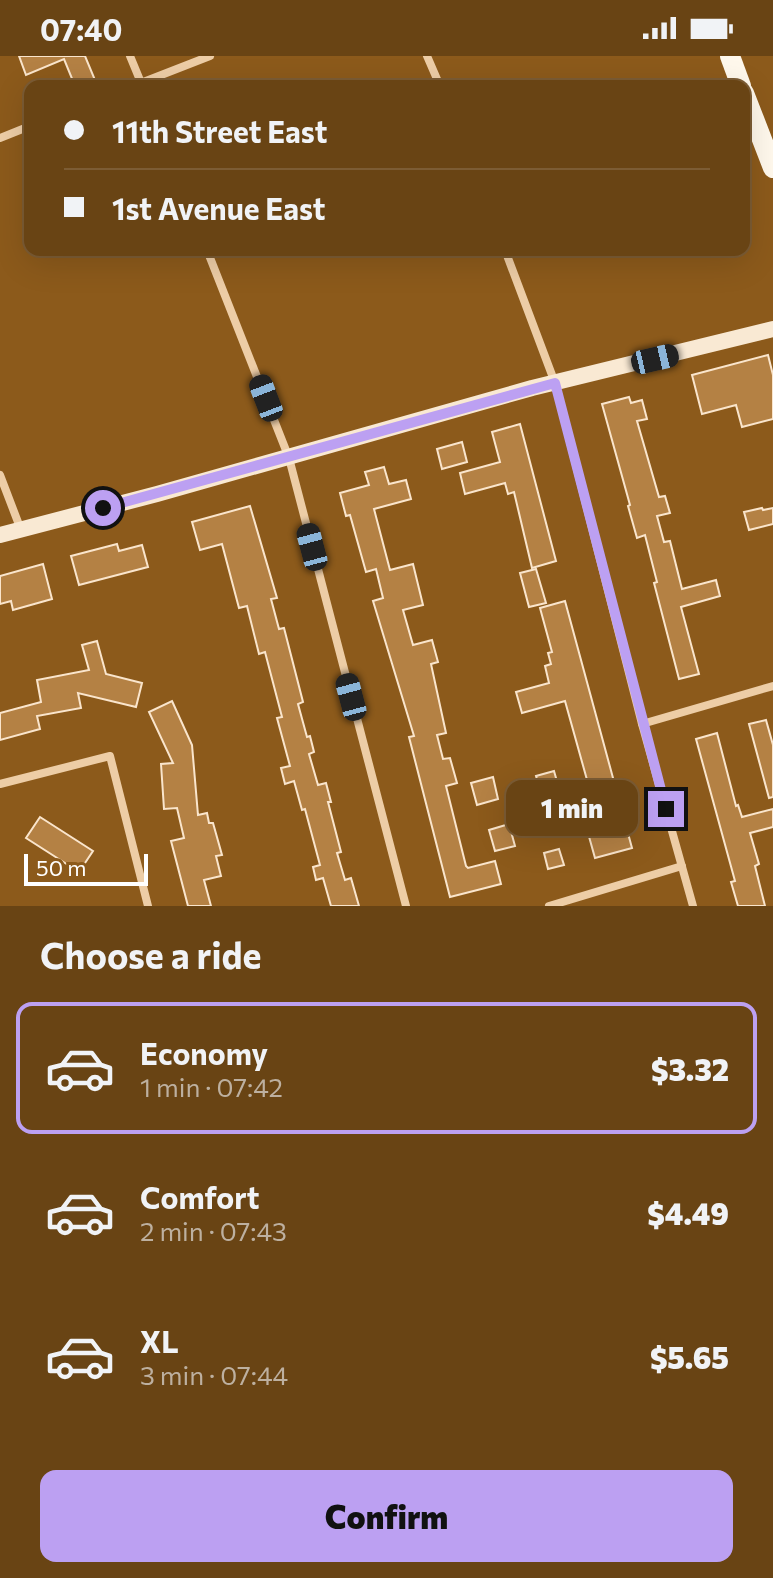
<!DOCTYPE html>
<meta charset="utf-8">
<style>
:root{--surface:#694414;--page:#6e4b1d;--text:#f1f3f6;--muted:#bdb0a0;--line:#7c5c34;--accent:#bca0f2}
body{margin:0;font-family:Commissioner,sans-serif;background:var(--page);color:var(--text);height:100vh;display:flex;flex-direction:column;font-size:30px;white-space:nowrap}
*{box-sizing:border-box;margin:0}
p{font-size:26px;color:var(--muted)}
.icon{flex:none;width:44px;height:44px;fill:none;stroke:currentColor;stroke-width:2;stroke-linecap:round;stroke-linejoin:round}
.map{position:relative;height:850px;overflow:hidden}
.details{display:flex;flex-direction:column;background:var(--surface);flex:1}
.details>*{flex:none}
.hud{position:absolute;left:24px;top:24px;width:726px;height:176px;border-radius:16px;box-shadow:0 8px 32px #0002,0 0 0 2px var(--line);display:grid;align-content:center;height:176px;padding:0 40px;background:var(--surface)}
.scale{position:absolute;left:24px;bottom:20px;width:124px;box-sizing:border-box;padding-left:8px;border:4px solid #fff;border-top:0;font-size:22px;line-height:28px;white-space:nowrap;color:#fff;-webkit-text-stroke:6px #8c5a1b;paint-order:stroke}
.end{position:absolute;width:36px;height:36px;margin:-18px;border:10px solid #bca0f2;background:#111;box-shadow:0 0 0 4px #111}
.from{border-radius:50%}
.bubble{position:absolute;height:56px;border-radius:16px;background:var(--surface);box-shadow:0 8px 32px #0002,0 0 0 2px var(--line);font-size:26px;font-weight:800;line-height:56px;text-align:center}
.car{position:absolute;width:24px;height:48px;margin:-24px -12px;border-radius:10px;box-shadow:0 0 6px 2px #0007;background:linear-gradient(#222 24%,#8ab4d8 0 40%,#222 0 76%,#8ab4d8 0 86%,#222 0)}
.hud b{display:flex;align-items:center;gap:28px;height:76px;font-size:30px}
.hud b+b{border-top:2px solid var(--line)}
.hud i{width:20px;height:20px;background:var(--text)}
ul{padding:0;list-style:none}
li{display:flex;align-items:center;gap:24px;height:132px;margin:0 16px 12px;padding:0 24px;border:4px solid transparent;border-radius:16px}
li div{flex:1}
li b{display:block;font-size:30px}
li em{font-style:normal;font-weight:800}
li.active{border-color:var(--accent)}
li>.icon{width:72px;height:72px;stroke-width:1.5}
h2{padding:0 40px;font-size:36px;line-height:96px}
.primary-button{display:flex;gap:16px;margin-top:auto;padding:16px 40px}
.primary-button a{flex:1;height:92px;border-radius:16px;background:var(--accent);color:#111;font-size:32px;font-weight:800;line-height:92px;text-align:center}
.status{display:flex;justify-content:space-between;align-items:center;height:56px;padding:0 40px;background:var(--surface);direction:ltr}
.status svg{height:22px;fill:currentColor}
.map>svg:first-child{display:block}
.building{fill:#b48144;stroke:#fae5cc;stroke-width:2}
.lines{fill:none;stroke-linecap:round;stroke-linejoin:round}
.street{stroke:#edcda6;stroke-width:8}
.secondary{stroke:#f9e9d3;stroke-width:16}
.primary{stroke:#fff8ec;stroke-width:20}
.route{stroke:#bca0f2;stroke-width:10}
</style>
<div class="status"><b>07:40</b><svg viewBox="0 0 49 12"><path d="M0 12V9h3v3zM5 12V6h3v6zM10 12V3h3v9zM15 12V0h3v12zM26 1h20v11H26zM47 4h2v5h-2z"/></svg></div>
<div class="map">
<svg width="773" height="850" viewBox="0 0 773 850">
<rect width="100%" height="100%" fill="#8c5a1b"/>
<g class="building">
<path d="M 19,0 L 85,0 L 95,24 L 75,30 L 64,3 L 26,19 Z"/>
<path d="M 768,299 L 773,319 L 773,363 L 742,371 L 736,349 L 702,358 L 692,319 Z"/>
<path d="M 629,341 L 631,347 L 642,344 L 647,363 L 637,365 L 659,441 L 665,440 L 670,457 L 657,460 L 664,486 L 670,485 L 682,533 L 716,524 L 720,540 L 681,551 L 699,618 L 679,623 L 654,527 L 657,526 L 645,479 L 637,482 L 628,450 L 630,449 L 602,348 Z"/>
<path d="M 520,368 L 556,505 L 532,512 L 514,436 L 508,438 L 505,427 L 465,438 L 460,417 L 500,406 L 492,376 Z"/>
<path d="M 462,386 L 467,406 L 442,413 L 437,393 Z"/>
<path d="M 384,411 L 389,428 L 406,424 L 411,443 L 374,453 L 390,514 L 413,508 L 423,549 L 403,554 L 413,589 L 432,584 L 438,606 L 431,608 L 446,677 L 437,679 L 443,703 L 450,702 L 457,727 L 446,730 L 466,810 L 468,812 L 495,805 L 501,828 L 450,841 L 409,681 L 414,680 L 373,545 L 383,542 L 376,513 L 366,516 L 350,459 L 346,460 L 340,437 L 369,429 L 365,416 Z"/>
<path d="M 250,450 L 277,542 L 271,543 L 279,573 L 284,572 L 303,646 L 298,648 L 307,681 L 310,680 L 314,696 L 309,698 L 318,729 L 326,727 L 331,746 L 328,746 L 341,796 L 337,797 L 345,824 L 351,822 L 359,850 L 331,850 L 323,822 L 316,824 L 313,811 L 320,809 L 305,753 L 302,754 L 294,725 L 285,728 L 281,712 L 290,710 L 277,662 L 282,661 L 265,596 L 259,598 L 247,550 L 239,552 L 222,488 L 200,494 L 192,466 Z"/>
<path d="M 762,452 L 763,454 L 773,452 L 773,468 L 749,474 L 744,456 Z"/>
<path d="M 117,488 L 119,495 L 142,489 L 148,511 L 79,529 L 71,500 Z"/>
<path d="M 43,508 L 52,543 L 13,554 L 11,545 L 0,548 L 0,520 Z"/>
<path d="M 536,513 L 546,547 L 529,551 L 520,517 Z"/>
<path d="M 565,545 L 632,792 L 595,802 L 588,777 L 601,774 L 565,645 L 522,657 L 516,636 L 549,627 L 545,610 L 551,608 L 548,597 L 552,596 L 540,552 Z"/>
<path d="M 97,585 L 106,618 L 142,627 L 136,651 L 78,637 L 81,652 L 37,660 L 40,673 L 0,684 L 0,657 L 41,646 L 37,624 L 89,614 L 82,589 Z"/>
<path d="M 172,645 L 192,689 L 198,759 L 207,757 L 209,767 L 213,767 L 222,799 L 216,800 L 221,820 L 204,824 L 211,850 L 188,850 L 171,785 L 184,782 L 177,752 L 164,753 L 161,708 L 173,707 L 149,656 Z"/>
<path d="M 766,664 L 773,689 L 773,741 L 769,742 L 749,668 Z"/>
<path d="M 717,677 L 736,750 L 738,749 L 742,761 L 773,753 L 773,771 L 750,777 L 759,808 L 755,810 L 765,850 L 738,850 L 731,826 L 735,825 L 696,683 Z"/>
<path d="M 554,715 L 560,736 L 542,741 L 536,720 Z"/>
<path d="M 493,721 L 498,743 L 477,749 L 471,727 Z"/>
<path d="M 40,761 L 93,795 L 79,816 L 26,782 Z"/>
<path d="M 509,768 L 515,790 L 495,795 L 489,774 Z"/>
<path d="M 559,793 L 564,809 L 548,813 L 544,797 Z"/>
</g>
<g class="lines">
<g class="street">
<path d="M 130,0 L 142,29"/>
<path d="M 427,0 L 440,30"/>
<path d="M 133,30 L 210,0"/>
<path d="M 0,82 L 30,70"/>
<path d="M 207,194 L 289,402 L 406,850"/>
<path d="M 505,194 L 555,327 L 642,668 L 693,850"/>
<path d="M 0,419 L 21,474"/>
<path d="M 642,668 L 773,630"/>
<path d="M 0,728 L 110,700 L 148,850"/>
<path d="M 549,850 L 682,810"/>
</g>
<path class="secondary" d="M 0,479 L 157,438 L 532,332 L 773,273"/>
<g class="primary">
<path d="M 730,0 L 741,30"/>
<path d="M 744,37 L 773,112"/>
</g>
</g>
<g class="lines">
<path class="route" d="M 103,452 L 555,327 L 666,753"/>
</g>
</svg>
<div class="scale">50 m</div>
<i class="end from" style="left:103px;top:452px"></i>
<i class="end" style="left:666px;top:753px"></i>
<div class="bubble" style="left:506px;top:724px;width:132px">1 min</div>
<i class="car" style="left:655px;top:303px;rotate:77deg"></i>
<i class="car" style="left:266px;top:342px;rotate:339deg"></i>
<i class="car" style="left:312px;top:491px;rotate:345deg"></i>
<i class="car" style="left:351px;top:641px;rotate:345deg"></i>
<div class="hud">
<b><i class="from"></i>11th Street East</b>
<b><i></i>1st Avenue East</b>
</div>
</div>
<section class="details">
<h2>Choose a ride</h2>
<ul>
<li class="active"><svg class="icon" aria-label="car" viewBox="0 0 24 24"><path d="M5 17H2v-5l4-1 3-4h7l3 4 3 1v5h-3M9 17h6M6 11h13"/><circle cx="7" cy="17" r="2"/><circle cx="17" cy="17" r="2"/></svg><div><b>Economy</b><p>1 min · 07:42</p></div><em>$3.32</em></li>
<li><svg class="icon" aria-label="car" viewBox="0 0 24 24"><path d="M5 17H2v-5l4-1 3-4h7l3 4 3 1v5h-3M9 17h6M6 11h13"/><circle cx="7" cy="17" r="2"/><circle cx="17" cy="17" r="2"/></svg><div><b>Comfort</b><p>2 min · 07:43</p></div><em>$4.49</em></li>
<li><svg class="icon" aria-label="car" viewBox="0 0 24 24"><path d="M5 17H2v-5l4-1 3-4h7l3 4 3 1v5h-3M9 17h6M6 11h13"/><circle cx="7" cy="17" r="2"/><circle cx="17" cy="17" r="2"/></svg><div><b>XL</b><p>3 min · 07:44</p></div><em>$5.65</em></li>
</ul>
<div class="primary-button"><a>Confirm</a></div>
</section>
